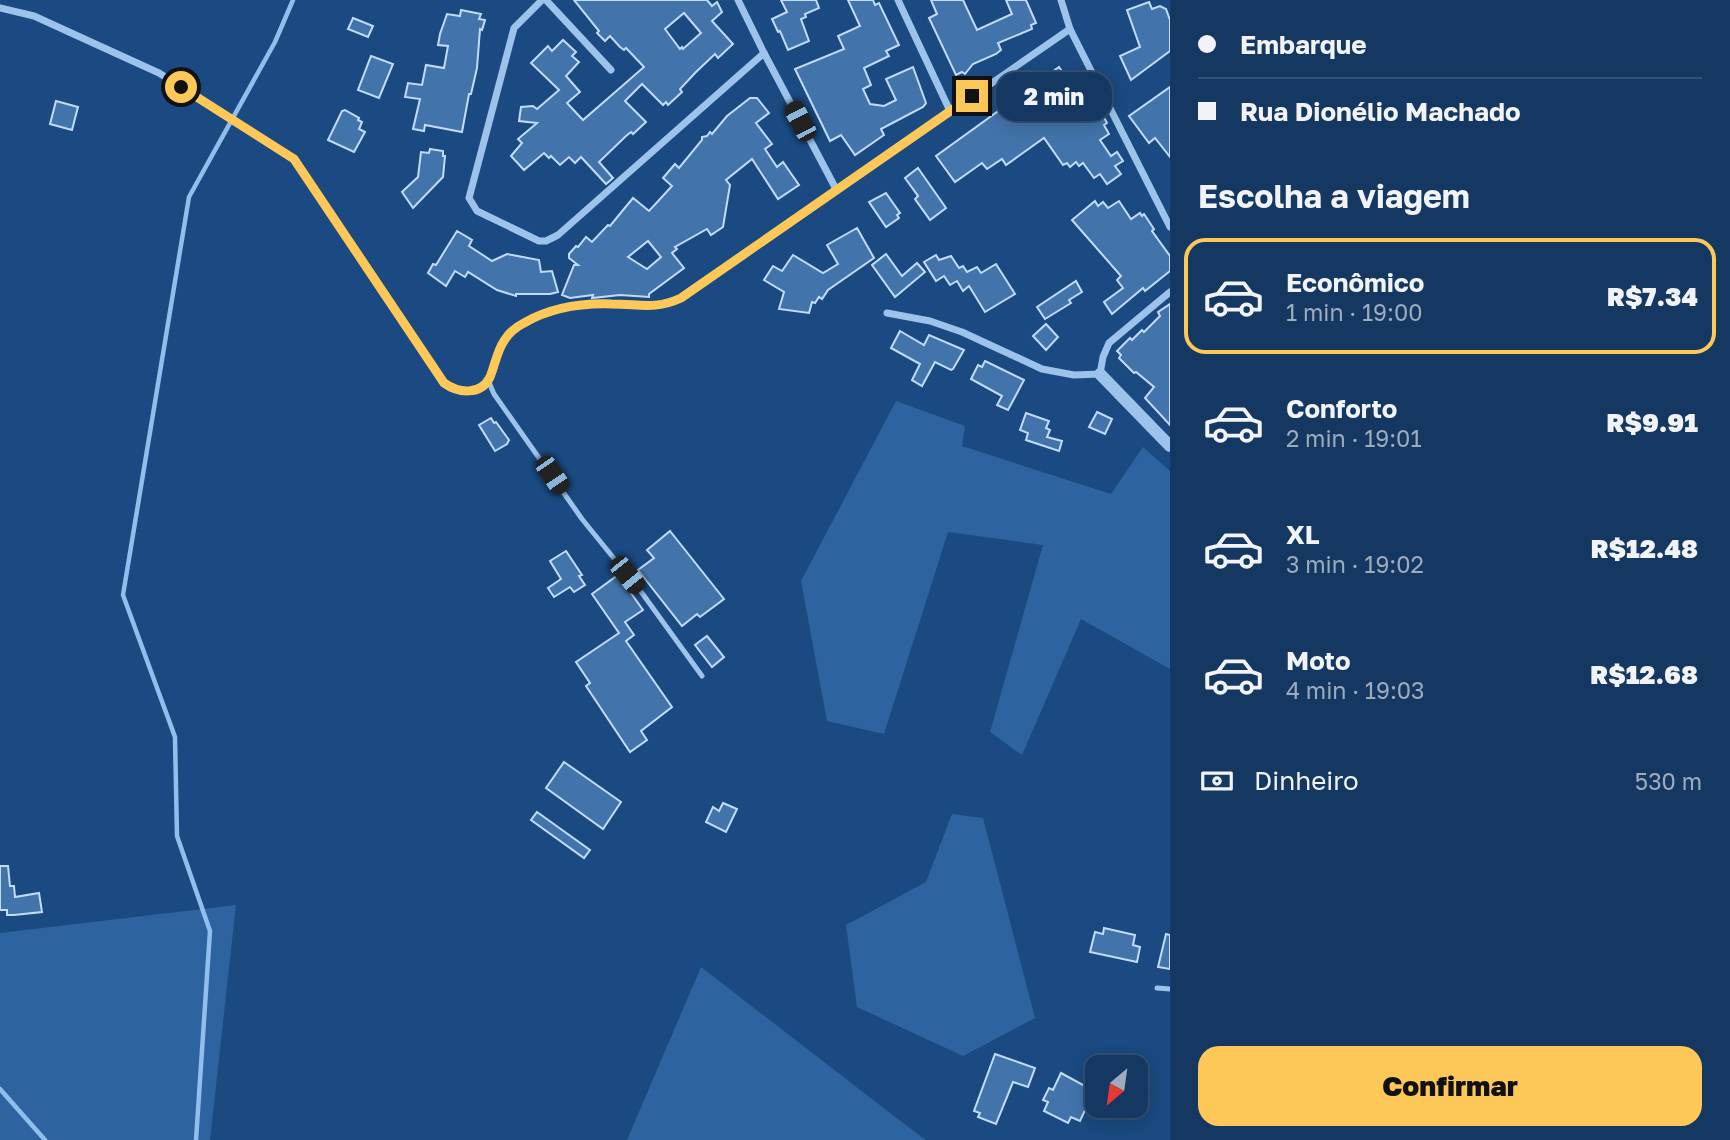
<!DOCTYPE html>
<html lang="pt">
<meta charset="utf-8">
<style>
:root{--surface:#143861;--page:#21436a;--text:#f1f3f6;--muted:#9dacbd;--line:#335276;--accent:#fdc858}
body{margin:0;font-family:"Golos Text",sans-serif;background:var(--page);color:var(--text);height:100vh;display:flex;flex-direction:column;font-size:26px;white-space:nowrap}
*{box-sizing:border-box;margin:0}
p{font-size:23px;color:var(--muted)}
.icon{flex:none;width:38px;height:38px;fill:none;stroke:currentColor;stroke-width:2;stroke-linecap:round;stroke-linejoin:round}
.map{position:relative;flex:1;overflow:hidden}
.drawer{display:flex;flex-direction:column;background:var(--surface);width:560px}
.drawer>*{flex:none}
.guide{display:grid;align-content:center;height:154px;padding:0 28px;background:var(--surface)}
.needle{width:46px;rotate:209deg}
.controls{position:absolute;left:1085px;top:1055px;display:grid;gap:14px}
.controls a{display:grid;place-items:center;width:63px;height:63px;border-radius:14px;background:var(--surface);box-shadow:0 4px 18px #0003,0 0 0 2px var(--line);font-size:35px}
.end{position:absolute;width:32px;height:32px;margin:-16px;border:9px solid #fdc858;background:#111;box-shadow:0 0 0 4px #111}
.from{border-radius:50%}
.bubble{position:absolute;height:49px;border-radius:21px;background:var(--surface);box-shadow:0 4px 18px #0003,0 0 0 2px var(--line);font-size:23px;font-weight:800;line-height:49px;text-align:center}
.car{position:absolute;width:21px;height:42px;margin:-21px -10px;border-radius:9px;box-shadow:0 0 5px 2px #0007;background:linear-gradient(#222 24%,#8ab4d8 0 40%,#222 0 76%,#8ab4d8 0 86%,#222 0)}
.guide b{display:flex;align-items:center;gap:24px;height:66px;font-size:26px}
.guide b+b{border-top:2px solid var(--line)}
.guide i{width:18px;height:18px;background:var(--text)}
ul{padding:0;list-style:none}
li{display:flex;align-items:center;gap:21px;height:116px;margin:0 14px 10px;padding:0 14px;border:4px solid transparent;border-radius:21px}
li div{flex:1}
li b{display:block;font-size:26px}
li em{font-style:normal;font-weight:800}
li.active{border-color:var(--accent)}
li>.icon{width:63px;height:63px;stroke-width:1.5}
h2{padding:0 28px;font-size:32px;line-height:84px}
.pay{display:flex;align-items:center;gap:18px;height:77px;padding:0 28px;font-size:26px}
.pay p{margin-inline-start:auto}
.cta{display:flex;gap:14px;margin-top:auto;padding:14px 28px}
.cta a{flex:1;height:80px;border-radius:21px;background:var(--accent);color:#111;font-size:28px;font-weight:800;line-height:80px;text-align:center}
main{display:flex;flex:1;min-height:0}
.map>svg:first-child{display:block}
.green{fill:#2d64a0}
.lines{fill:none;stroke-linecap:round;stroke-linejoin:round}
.stream{stroke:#90beed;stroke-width:4.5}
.building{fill:#4274ab;stroke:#c2dcf8;stroke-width:2;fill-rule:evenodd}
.service{stroke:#9dc3eb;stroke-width:5}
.minor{stroke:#9dc3eb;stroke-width:7}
.tertiary{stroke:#9dc3eb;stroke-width:12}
.route{stroke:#fdc858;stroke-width:9}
</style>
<main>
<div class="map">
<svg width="1170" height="1140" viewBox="0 0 1170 1140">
<rect width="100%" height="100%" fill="#1a4a81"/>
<g class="green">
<path d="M 896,401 L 965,426 L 962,446 L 1111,494 L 1143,447 L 1170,471 L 1170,669 L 1081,619 L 1022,755 L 990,732 L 1043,545 L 948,532 L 884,734 L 827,721 L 801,581 Z"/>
<path d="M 952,814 L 983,818 L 1035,1018 L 963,1056 L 857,1007 L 846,925 L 926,882 Z"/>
<path d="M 236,905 L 210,1140 L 0,1140 L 0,933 Z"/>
<path d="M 701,967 L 907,1126 L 926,1140 L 627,1140 Z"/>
</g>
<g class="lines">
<g class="stream">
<path d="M 0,1089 L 45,1140"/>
<path d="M 196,1140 L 210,931 L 177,836 L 175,737 L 123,595 L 189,197 L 275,42 L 293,0"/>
</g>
</g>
<g class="building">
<path d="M 574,0 L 707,0 L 712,6 L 717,2 L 722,12 L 712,21 L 733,44 L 718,58 L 715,54 L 696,72 L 680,89 L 682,92 L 668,105 L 666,102 L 663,105 L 642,84 L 625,101 L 646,122 L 633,134 L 631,132 L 626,136 L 599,162 L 613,178 L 606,184 L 581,157 L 575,163 L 569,157 L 560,165 L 551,156 L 549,158 L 544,153 L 524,170 L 511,156 L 522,143 L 518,139 L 537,123 L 519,121 L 521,107 L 533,106 L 537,109 L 559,90 L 531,63 L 548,46 L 552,51 L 563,40 L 576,52 L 572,56 L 579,62 L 566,76 L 580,92 L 567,103 L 583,120 L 644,67 L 626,48 L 624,50 L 620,47 L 610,36 L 605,41 L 597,33 L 599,31 ZM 684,13 L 701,33 L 683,49 L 682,47 L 680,49 L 665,29 Z"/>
<path d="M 781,0 L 816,0 L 819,8 L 805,14 L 806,17 L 801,19 L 809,41 L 788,50 L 780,31 L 778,32 L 772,19 L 787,12 Z"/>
<path d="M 848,0 L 873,0 L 875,5 L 879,3 L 899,45 L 886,51 L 889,56 L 864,68 L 871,85 L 863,89 L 870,104 L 884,106 L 896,100 L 886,79 L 913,67 L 926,103 L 923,107 L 881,129 L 884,135 L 855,155 L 841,135 L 830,141 L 795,69 L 844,49 L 838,36 L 860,26 Z"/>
<path d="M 931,0 L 963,0 L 977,30 L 1012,14 L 1006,0 L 1026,0 L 1036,23 L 1031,25 L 1032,29 L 998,43 L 1001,50 L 996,54 L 973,64 L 965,74 L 962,72 L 956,75 L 929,18 L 937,14 Z"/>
<path d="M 1149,2 L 1152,9 L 1160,6 L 1166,9 L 1170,20 L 1170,51 L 1131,80 L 1120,56 L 1140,47 L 1127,10 Z"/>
<path d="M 461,10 L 481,14 L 479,19 L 485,20 L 482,30 L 480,29 L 477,68 L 471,94 L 469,94 L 462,132 L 425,125 L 424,131 L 413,129 L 420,99 L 405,97 L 408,83 L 422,85 L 426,65 L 444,68 L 448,46 L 438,45 L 440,34 L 447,14 L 460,16 Z"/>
<path d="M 353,18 L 373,26 L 368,37 L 348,29 Z"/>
<path d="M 371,56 L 393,64 L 379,98 L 358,90 Z"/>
<path d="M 1059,67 L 1074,89 L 1072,91 L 1085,110 L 1095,104 L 1101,112 L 1107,123 L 1104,125 L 1109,134 L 1100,140 L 1111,156 L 1117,152 L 1123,161 L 1115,166 L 1121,174 L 1107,184 L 1100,174 L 1094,178 L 1083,163 L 1079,166 L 1076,162 L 1070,167 L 1067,163 L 1063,165 L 1044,138 L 1006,165 L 1002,159 L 987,169 L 982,163 L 955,182 L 936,156 Z"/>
<path d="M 1170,87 L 1170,157 L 1155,138 L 1149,143 L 1129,116 Z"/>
<path d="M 750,98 L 757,98 L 769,113 L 756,123 L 772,144 L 765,149 L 777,167 L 783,162 L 799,185 L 778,199 L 752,159 L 726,180 L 730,185 L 723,227 L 711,235 L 707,229 L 675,247 L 677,249 L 672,253 L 684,268 L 649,294 L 649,297 L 620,295 L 592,298 L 593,295 L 570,298 L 562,295 L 574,265 L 578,265 L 569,258 L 569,254 L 576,246 L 578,247 L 586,237 L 592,242 L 608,225 L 610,226 L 633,198 L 649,211 L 672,186 L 663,178 L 675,164 L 679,168 L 702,140 L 702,137 L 707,136 L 710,132 L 712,134 L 727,116 ZM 648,241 L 661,257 L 647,269 L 628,257 Z"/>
<path d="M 56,101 L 78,107 L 72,130 L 50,124 Z"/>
<path d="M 345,110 L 359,118 L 358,120 L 362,122 L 359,129 L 365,132 L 354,152 L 328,140 L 342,111 Z"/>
<path d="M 430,149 L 443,151 L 443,156 L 445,156 L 443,177 L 413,208 L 402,192 L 418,177 L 421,152 L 429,153 Z"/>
<path d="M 918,168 L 946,208 L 930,220 L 915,199 L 918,196 L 905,178 Z"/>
<path d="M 886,193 L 900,213 L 897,215 L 899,218 L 886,227 L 869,202 Z"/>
<path d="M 1095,201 L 1098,206 L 1103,202 L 1108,208 L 1119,201 L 1131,219 L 1140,213 L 1142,216 L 1144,214 L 1154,229 L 1152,231 L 1170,256 L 1170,271 L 1145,291 L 1143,288 L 1112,314 L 1104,302 L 1123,288 L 1117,280 L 1121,276 L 1072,220 Z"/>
<path d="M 857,228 L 874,258 L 828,290 L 822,299 L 819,297 L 815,303 L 812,302 L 809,313 L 779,309 L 784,292 L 764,280 L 773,266 L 782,271 L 793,255 L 823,273 L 838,264 L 827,245 Z"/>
<path d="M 457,231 L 472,240 L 469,246 L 492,261 L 507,254 L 539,260 L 541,272 L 552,271 L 558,292 L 550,294 L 516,294 L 516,296 L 497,290 L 468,272 L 465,277 L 455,271 L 446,286 L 428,273 L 433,264 L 436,265 Z"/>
<path d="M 886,254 L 902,276 L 917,263 L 925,272 L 895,297 L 872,265 Z"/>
<path d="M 936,255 L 939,260 L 951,256 L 959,268 L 963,266 L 967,272 L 977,267 L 981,273 L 996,264 L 1015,294 L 985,312 L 969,286 L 963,291 L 957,281 L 950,285 L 944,276 L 936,281 L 924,262 Z"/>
<path d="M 1076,281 L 1082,292 L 1069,300 L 1071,303 L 1045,319 L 1037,307 Z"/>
<path d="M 1170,304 L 1170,425 L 1145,398 L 1154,387 L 1136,372 L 1134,373 L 1119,358 L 1121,355 L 1117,351 L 1130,338 L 1132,340 L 1142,330 L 1144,332 L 1160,316 L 1158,312 Z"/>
<path d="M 1046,324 L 1058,337 L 1046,350 L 1033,336 Z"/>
<path d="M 900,331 L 924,345 L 929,335 L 964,350 L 953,369 L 951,370 L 935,362 L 922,386 L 912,380 L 920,364 L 891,348 Z"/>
<path d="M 985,361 L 1024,380 L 1008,410 L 997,405 L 1002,396 L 971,379 L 978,365 L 982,367 Z"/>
<path d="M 1097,412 L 1112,419 L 1105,434 L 1089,427 Z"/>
<path d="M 1026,413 L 1049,421 L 1046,428 L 1050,430 L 1047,437 L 1062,441 L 1059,451 L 1026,440 L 1028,433 L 1020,430 Z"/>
<path d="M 491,418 L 494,423 L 496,422 L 509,440 L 507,444 L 495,451 L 479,425 Z"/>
<path d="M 670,531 L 724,599 L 700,617 L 697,614 L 682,626 L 638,570 L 654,558 L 647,550 Z"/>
<path d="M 566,551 L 582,575 L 579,576 L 585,585 L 574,592 L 570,587 L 554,597 L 548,588 L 561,579 L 550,561 Z"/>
<path d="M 618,575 L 643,610 L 625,622 L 634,635 L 626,641 L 672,707 L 641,731 L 647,740 L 630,752 L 586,686 L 590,683 L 576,662 L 619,633 L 592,594 Z"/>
<path d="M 707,636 L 724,657 L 712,667 L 695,645 Z"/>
<path d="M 564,762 L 621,802 L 603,829 L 546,788 Z"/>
<path d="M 723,803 L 737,809 L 726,832 L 706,822 L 713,807 L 719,811 Z"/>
<path d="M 537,812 L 590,850 L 584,858 L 531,820 Z"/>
<path d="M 0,866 L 8,866 L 10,886 L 14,886 L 15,897 L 39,893 L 42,912 L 14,915 L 7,915 L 7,910 L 0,910 Z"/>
<path d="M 1104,928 L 1135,935 L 1133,945 L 1140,947 L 1137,962 L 1090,952 L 1095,932 L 1103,934 Z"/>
<path d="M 1166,934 L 1170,935 L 1170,969 L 1158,967 Z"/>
<path d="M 995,1054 L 1035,1068 L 1028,1087 L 1013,1082 L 996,1124 L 978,1117 L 980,1113 L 974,1111 Z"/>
<path d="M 1061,1073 L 1094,1091 L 1080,1121 L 1071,1117 L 1068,1123 L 1044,1111 L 1048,1102 L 1043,1100 L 1049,1088 L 1053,1090 Z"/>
</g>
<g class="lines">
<g class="service">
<path d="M 488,380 L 494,394 L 582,519 L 642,593 L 702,676"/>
<path d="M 1157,988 L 1170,989"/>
</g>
<g class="minor">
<path d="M 542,0 L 514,28 L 469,198 L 477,211 L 539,241 L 546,241 L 558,235 L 764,53"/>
<path d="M 546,0 L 611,70"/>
<path d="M 738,0 L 764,53 L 836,189"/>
<path d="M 898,0 L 950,111"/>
<path d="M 1061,0 L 1070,29 L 1170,227"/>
<path d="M 0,8 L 34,16 L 159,73 L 294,159 L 444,383 C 458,394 481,395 490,377 C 495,366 497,351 503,341 C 508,334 516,327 523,323 C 550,308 582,303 612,304 C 639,304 655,310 681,298 L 1070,29"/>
<path d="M 887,313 L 930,321 L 962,332 L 1042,369 L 1074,375 L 1100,374 L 1103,357 L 1109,343 L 1170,292"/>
</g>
<path class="tertiary" d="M 1100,374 L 1170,446"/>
</g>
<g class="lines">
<path class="route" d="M 181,87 L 294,159 L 444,383 C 458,393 481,396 490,377 C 495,365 497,351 504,341 C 508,334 516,327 524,323 C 550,308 582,303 612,304 C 640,304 655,310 681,298 L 972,96"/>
</g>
</svg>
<div class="controls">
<a><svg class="needle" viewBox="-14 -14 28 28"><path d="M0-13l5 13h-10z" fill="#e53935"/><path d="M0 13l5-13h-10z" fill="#9dacbd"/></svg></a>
</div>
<i class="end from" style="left:181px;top:87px"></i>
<i class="end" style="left:972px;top:96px"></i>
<div class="bubble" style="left:996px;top:72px;width:116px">2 min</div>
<i class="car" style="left:800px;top:121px;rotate:332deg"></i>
<i class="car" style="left:552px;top:475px;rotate:146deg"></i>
<i class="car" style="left:627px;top:575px;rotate:141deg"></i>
</div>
<section class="drawer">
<div class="guide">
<b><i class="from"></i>Embarque</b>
<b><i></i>Rua Dionélio Machado</b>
</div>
<h2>Escolha a viagem</h2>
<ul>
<li class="active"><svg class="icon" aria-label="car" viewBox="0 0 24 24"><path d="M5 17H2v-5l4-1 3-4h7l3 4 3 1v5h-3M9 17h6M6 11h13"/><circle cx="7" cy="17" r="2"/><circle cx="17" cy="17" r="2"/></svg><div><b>Econômico</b><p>1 min · 19:00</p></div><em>R$7.34</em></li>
<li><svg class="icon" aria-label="car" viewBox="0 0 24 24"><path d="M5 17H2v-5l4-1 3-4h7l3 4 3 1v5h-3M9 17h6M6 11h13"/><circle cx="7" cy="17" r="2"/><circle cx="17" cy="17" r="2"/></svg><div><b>Conforto</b><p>2 min · 19:01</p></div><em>R$9.91</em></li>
<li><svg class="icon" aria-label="car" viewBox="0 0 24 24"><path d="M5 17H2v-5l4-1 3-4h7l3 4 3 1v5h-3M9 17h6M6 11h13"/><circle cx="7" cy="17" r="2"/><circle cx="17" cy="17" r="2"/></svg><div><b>XL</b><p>3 min · 19:02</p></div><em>R$12.48</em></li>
<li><svg class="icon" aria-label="car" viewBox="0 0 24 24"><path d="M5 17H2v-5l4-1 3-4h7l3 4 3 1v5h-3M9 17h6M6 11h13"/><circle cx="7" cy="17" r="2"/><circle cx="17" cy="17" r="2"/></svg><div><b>Moto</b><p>4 min · 19:03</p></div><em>R$12.68</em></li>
</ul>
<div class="pay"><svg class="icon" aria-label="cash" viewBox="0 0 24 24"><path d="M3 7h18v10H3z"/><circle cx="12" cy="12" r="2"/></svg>Dinheiro<p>530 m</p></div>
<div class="cta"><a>Confirmar</a></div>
</section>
</main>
